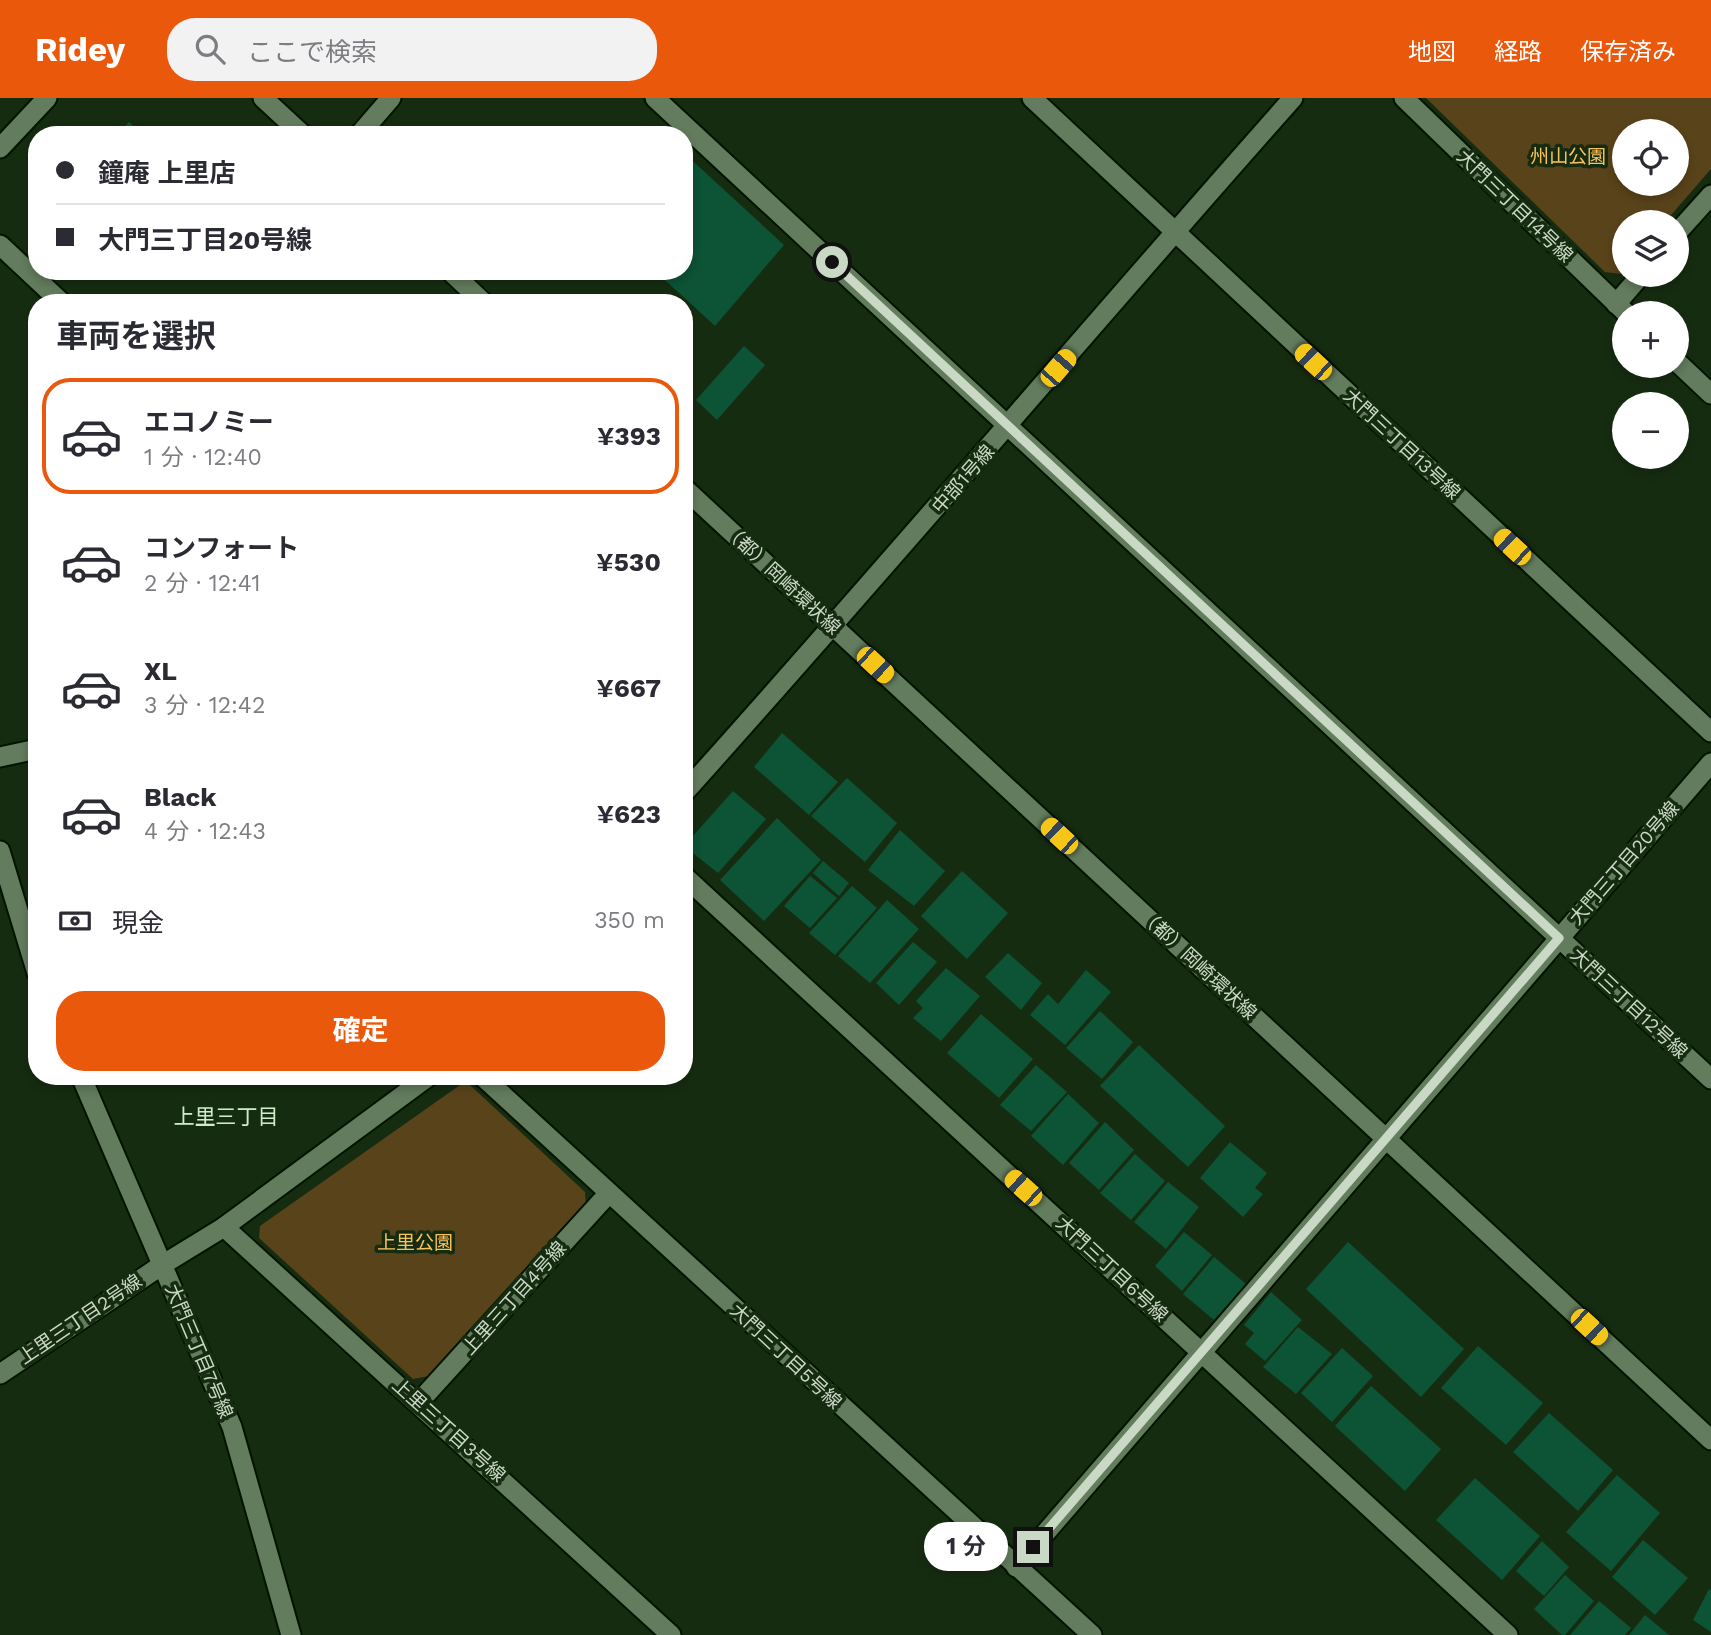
<!DOCTYPE html>
<html lang="ja">
<meta charset="utf-8">
<style>
:root{--surface:#fff;--page:#f2f2f3;--text:#2b2b33;--muted:#7c7c81;--line:#e1e1e2;--accent:#ea580c}
body{margin:0;font-family:"Work Sans","Noto Sans JP",sans-serif;background:var(--page);color:var(--text);height:100vh;display:flex;flex-direction:column;font-size:26px;white-space:nowrap}
*{box-sizing:border-box;margin:0}
p{font-size:23px;color:var(--muted)}
.icon{flex:none;width:38px;height:38px;fill:none;stroke:currentColor;stroke-width:2;stroke-linecap:round;stroke-linejoin:round}
.map{position:relative;flex:1;overflow:hidden}
.sheet{position:absolute;left:28px;top:196px;width:665px;height:791px;display:flex;flex-direction:column;background:var(--surface);border-radius:28px;box-shadow:0 4px 10px #0003}
.sheet>*{flex:none}
.top-card{position:absolute;left:28px;top:28px;width:665px;height:154px;border-radius:28px;box-shadow:0 4px 10px #0003;display:grid;align-content:center;height:154px;padding:0 28px;background:var(--surface)}
.fabs{position:absolute;left:1612px;top:21px;display:grid;gap:14px}
.fabs a{display:grid;place-items:center;width:77px;height:77px;border-radius:50%;background:var(--surface);box-shadow:0 4px 10px #0003;font-size:35px}
.end{position:absolute;width:32px;height:32px;margin:-16px;border:9px solid #cad8c6;background:#111;box-shadow:0 0 0 4px #111}
.from{border-radius:50%}
.bubble{position:absolute;height:49px;border-radius:24px;background:var(--surface);box-shadow:0 4px 10px #0003;font-size:23px;font-weight:700;line-height:49px;text-align:center}
.car{position:absolute;width:21px;height:42px;margin:-21px -10px;border-radius:9px;box-shadow:0 0 5px 2px #0007;background:linear-gradient(#f5c518 24%,#345 0 40%,#f5c518 0 76%,#345 0 86%,#f5c518 0)}
.top-card b{display:flex;align-items:center;gap:24px;height:66px;font-size:26px}
.top-card b+b{border-top:2px solid var(--line)}
.top-card i{width:18px;height:18px;background:var(--text)}
ul{padding:0;list-style:none}
li{display:flex;align-items:center;gap:21px;height:116px;margin:0 14px 10px;padding:0 14px;border:4px solid transparent;border-radius:28px}
li div{flex:1}
li b{display:block;font-size:26px}
li em{font-style:normal;font-weight:700}
li.current{border-color:var(--accent)}
li>.icon{width:63px;height:63px;stroke-width:1.5}
h2{padding:0 28px;font-size:32px;line-height:84px}
.pay{display:flex;align-items:center;gap:18px;height:77px;padding:0 28px;font-size:26px}
.pay p{margin-inline-start:auto}
.action{display:flex;gap:14px;margin-top:auto;padding:14px 28px}
.action a{flex:1;height:80px;border-radius:28px;background:var(--accent);color:#fff;font-size:28px;font-weight:700;line-height:80px;text-align:center}
header{display:flex;align-items:center;gap:42px;box-sizing:border-box;height:98px;padding:0 35px;background:var(--accent);color:#fff}
header strong{font-size:33px}
nav{display:flex;gap:38px;margin-inline-start:auto;font-size:24px}
.search{width:490px;height:63px;background:var(--page);display:flex;align-items:center;gap:18px;box-sizing:border-box;padding:0 24px;border-radius:28px;color:var(--muted);font-size:26px}
.map>svg:first-child{display:block}
.green{fill:#59431a;fill-rule:evenodd}
.building{fill:#0d5336}
.lines{fill:none;stroke-linecap:round;stroke-linejoin:round}
.minor-casing{stroke:#021400;stroke-width:23}
.tertiary-casing{stroke:#021400;stroke-width:23}
.minor{stroke:#637c5d;stroke-width:19}
.tertiary{stroke:#637c5d;stroke-width:19}
.route{stroke:#cad8c6;stroke-width:9}
.labels{text-anchor:middle;dominant-baseline:central;stroke-width:7;stroke-linejoin:round;paint-order:stroke}
.park-label{font-size:19px;fill:#fbc25c;stroke:#162c11}
.street-label{font-size:19px;fill:#cad8c6;stroke:#162c11}
.neighbourhood-label{font-size:21px;fill:#cfebc8;stroke:#162c11}
</style>
<header>
<strong>Ridey</strong>
<div class="search"><svg class="icon" aria-label="search" viewBox="0 0 24 24"><circle cx="10" cy="10" r="6"/><path d="M15 15l6 6"/></svg>ここで検索</div>
<nav><a>地図</a><a>経路</a><a>保存済み</a></nav>
</header>
<div class="map">
<svg width="1711" height="1537" viewBox="0 0 1711 1537">
<rect width="100%" height="100%" fill="#162c11"/>
<g class="green">
<path d="M 1426,0 L 1711,0 L 1711,71 L 1665,124 L 1624,124 L 1624,172 L 1621,176 L 1605,174 ZM 1624,33 L 1676,33 L 1676,86 L 1624,86 Z"/>
<path d="M 460,987 L 470,987 L 585,1094 L 586,1109 L 429,1278 L 413,1281 L 259,1140 L 260,1128 Z"/>
</g>
<g class="building">
<path d="M 129,24 L 143,37 L 117,37 Z"/>
<path d="M 684,55 L 784,147 L 715,228 L 655,173 L 684,173 Z"/>
<path d="M 744,248 L 765,267 L 717,322 L 696,302 Z"/>
<path d="M 782,635 L 838,684 L 809,717 L 754,669 Z"/>
<path d="M 847,680 L 897,725 L 865,764 L 811,718 Z"/>
<path d="M 733,693 L 766,721 L 718,775 L 684,748 Z"/>
<path d="M 777,720 L 821,762 L 764,823 L 720,782 Z"/>
<path d="M 900,732 L 945,773 L 914,808 L 868,772 Z"/>
<path d="M 823,763 L 849,785 L 839,798 L 813,775 Z"/>
<path d="M 962,773 L 1008,815 L 967,861 L 921,818 Z"/>
<path d="M 810,778 L 837,800 L 810,830 L 784,808 Z"/>
<path d="M 852,788 L 877,810 L 835,857 L 809,835 Z"/>
<path d="M 887,802 L 919,831 L 870,885 L 838,858 Z"/>
<path d="M 913,844 L 937,864 L 899,907 L 876,885 Z"/>
<path d="M 1008,855 L 1042,885 L 1021,912 L 985,879 Z"/>
<path d="M 946,870 L 980,898 L 941,943 L 913,920 L 923,910 L 916,903 Z"/>
<path d="M 1086,872 L 1111,894 L 1065,947 L 1030,917 L 1048,896 L 1058,906 Z"/>
<path d="M 1100,913 L 1133,944 L 1102,981 L 1066,950 Z"/>
<path d="M 981,916 L 1033,961 L 999,1000 L 947,955 Z"/>
<path d="M 1139,947 L 1225,1028 L 1188,1069 L 1100,988 Z"/>
<path d="M 1036,967 L 1067,994 L 1031,1033 L 1000,1007 Z"/>
<path d="M 1068,996 L 1099,1025 L 1063,1067 L 1031,1038 Z"/>
<path d="M 1105,1024 L 1134,1052 L 1099,1092 L 1069,1065 Z"/>
<path d="M 1230,1044 L 1267,1075 L 1255,1090 L 1263,1096 L 1243,1119 L 1200,1080 Z"/>
<path d="M 1135,1056 L 1165,1083 L 1131,1122 L 1100,1095 Z"/>
<path d="M 1168,1084 L 1199,1109 L 1166,1151 L 1134,1124 Z"/>
<path d="M 1184,1134 L 1212,1157 L 1182,1193 L 1155,1168 Z"/>
<path d="M 1348,1144 L 1464,1251 L 1421,1299 L 1306,1191 Z"/>
<path d="M 1214,1159 L 1246,1186 L 1214,1222 L 1183,1196 Z"/>
<path d="M 1271,1194 L 1302,1222 L 1265,1263 L 1245,1246 L 1254,1235 L 1244,1227 Z"/>
<path d="M 1298,1229 L 1332,1256 L 1296,1296 L 1263,1269 Z"/>
<path d="M 1478,1248 L 1543,1305 L 1506,1347 L 1441,1290 Z"/>
<path d="M 1342,1250 L 1373,1278 L 1332,1324 L 1301,1295 Z"/>
<path d="M 1371,1288 L 1441,1351 L 1405,1393 L 1335,1328 Z"/>
<path d="M 1549,1315 L 1613,1372 L 1578,1413 L 1513,1354 Z"/>
<path d="M 1617,1377 L 1660,1415 L 1611,1473 L 1566,1434 Z"/>
<path d="M 1475,1380 L 1540,1438 L 1502,1482 L 1436,1422 Z"/>
<path d="M 1643,1442 L 1688,1480 L 1655,1517 L 1612,1479 Z"/>
<path d="M 1542,1443 L 1569,1469 L 1544,1498 L 1516,1473 Z"/>
<path d="M 1565,1477 L 1594,1503 L 1565,1537 L 1562,1537 L 1534,1511 Z"/>
<path d="M 1709,1491 L 1711,1492 L 1711,1534 L 1693,1522 Z"/>
<path d="M 1599,1503 L 1631,1530 L 1625,1537 L 1570,1537 Z"/>
<path d="M 1645,1517 L 1669,1537 L 1629,1537 Z"/>
</g>
<g class="lines">
<defs>
<g id="minor">
<path d="M 655,0 L 1711,981"/>
<path d="M 1032,0 L 1711,634"/>
<path d="M 1404,0 L 1626,215"/>
<path d="M 359,37 L 391,0"/>
<path d="M 0,50 L 47,0"/>
<path d="M 1676,136 L 1711,97"/>
<path d="M 0,147 L 62,205"/>
<path d="M 1616,206 L 1641,177"/>
<path d="M 1676,263 L 1711,296"/>
<path d="M 0,659 L 37,651"/>
<path d="M 684,695 C 890,466 1089,230 1293,0"/>
<path d="M 0,753 L 37,875"/>
<path d="M 684,778 L 1508,1537"/>
<path d="M 81,978 L 232,1329 L 291,1537"/>
<path d="M 482,978 L 1092,1537"/>
<path d="M 224,1129 L 671,1537"/>
<path d="M 0,1276 L 162,1167 L 224,1129 L 429,978"/>
<path d="M 419,1304 L 609,1095"/>
<path d="M 1016,1469 L 1711,665"/>
</g>
<g id="tertiary">
<path d="M 263,0 L 303,37"/>
<path d="M 450,173 L 484,205"/>
<path d="M 684,390 L 1711,1342"/>
</g>
</defs>
<use href="#minor" class="minor-casing"/>
<use href="#tertiary" class="tertiary-casing"/>
<use href="#minor" class="minor"/>
<use href="#tertiary" class="tertiary"/>
</g>
<g class="lines">
<path class="route" d="M 832,164 L 1559,840 L 1033,1449"/>
</g>
<g class="labels">
<g class="park-label">
<text x="1568" y="58">州山公園</text>
<text x="415" y="1144">上里公園</text>
</g>
<g class="street-label">
<text transform="translate(1515 108) rotate(44)">大門三丁目14号線</text>
<text transform="translate(1402 346) rotate(43)">大門三丁目13号線</text>
<text transform="translate(963 381) rotate(-49)">中部1号線</text>
<text transform="translate(782 481) rotate(43)">（都）岡崎環状線</text>
<text transform="translate(1624 765) rotate(-49)">大門三丁目20号線</text>
<text transform="translate(1198 866) rotate(43)">（都）岡崎環状線</text>
<text transform="translate(1629 905) rotate(43)">大門三丁目12号線</text>
<text transform="translate(1112 1171) rotate(43)">大門三丁目6号線</text>
<text transform="translate(514 1200) rotate(-48)">上里三丁目4号線</text>
<text transform="translate(80 1221) rotate(-34)">上里三丁目2号線</text>
<text transform="translate(199 1253) rotate(67)">大門三丁目7号線</text>
<text transform="translate(786 1258) rotate(43)">大門三丁目5号線</text>
<text transform="translate(449 1332) rotate(42)">上里三丁目3号線</text>
</g>
<g class="neighbourhood-label">
<text x="226" y="1018">上里三丁目</text>
</g>
</g>
</svg>
<div class="fabs">
<a><svg class="icon" aria-label="locate" viewBox="0 0 24 24"><circle cx="12" cy="12" r="6"/><path d="M12 2v4M12 18v4M2 12h4M18 12h4"/></svg></a>
<a><svg class="icon" aria-label="layers" viewBox="0 0 24 24"><path d="M12 4l9 5-9 5-9-5zM3 14l9 5 9-5"/></svg></a>
<a>+</a>
<a>−</a>
</div>
<i class="end from" style="left:832px;top:164px"></i>
<i class="end" style="left:1033px;top:1449px"></i>
<div class="bubble" style="left:924px;top:1424px;width:84px">1 分</div>
<i class="car" style="left:1313px;top:264px;rotate:313deg"></i>
<i class="car" style="left:1058px;top:270px;rotate:41deg"></i>
<i class="car" style="left:1512px;top:449px;rotate:313deg"></i>
<i class="car" style="left:875px;top:567px;rotate:133deg"></i>
<i class="car" style="left:1059px;top:738px;rotate:313deg"></i>
<i class="car" style="left:1023px;top:1090px;rotate:312deg"></i>
<i class="car" style="left:1589px;top:1229px;rotate:133deg"></i>
<div class="top-card">
<b><i class="from"></i>鐘庵 上里店</b>
<b><i></i>大門三丁目20号線</b>
</div>
<section class="sheet">
<h2>車両を選択</h2>
<ul>
<li class="current"><svg class="icon" aria-label="car" viewBox="0 0 24 24"><path d="M5 17H2v-5l4-1 3-4h7l3 4 3 1v5h-3M9 17h6M6 11h13"/><circle cx="7" cy="17" r="2"/><circle cx="17" cy="17" r="2"/></svg><div><b>エコノミー</b><p>1 分 · 12:40</p></div><em>¥393</em></li>
<li><svg class="icon" aria-label="car" viewBox="0 0 24 24"><path d="M5 17H2v-5l4-1 3-4h7l3 4 3 1v5h-3M9 17h6M6 11h13"/><circle cx="7" cy="17" r="2"/><circle cx="17" cy="17" r="2"/></svg><div><b>コンフォート</b><p>2 分 · 12:41</p></div><em>¥530</em></li>
<li><svg class="icon" aria-label="car" viewBox="0 0 24 24"><path d="M5 17H2v-5l4-1 3-4h7l3 4 3 1v5h-3M9 17h6M6 11h13"/><circle cx="7" cy="17" r="2"/><circle cx="17" cy="17" r="2"/></svg><div><b>XL</b><p>3 分 · 12:42</p></div><em>¥667</em></li>
<li><svg class="icon" aria-label="car" viewBox="0 0 24 24"><path d="M5 17H2v-5l4-1 3-4h7l3 4 3 1v5h-3M9 17h6M6 11h13"/><circle cx="7" cy="17" r="2"/><circle cx="17" cy="17" r="2"/></svg><div><b>Black</b><p>4 分 · 12:43</p></div><em>¥623</em></li>
</ul>
<div class="pay"><svg class="icon" aria-label="cash" viewBox="0 0 24 24"><path d="M3 7h18v10H3z"/><circle cx="12" cy="12" r="2"/></svg>現金<p>350 m</p></div>
<div class="action"><a>確定</a></div>
</section>
</div>
